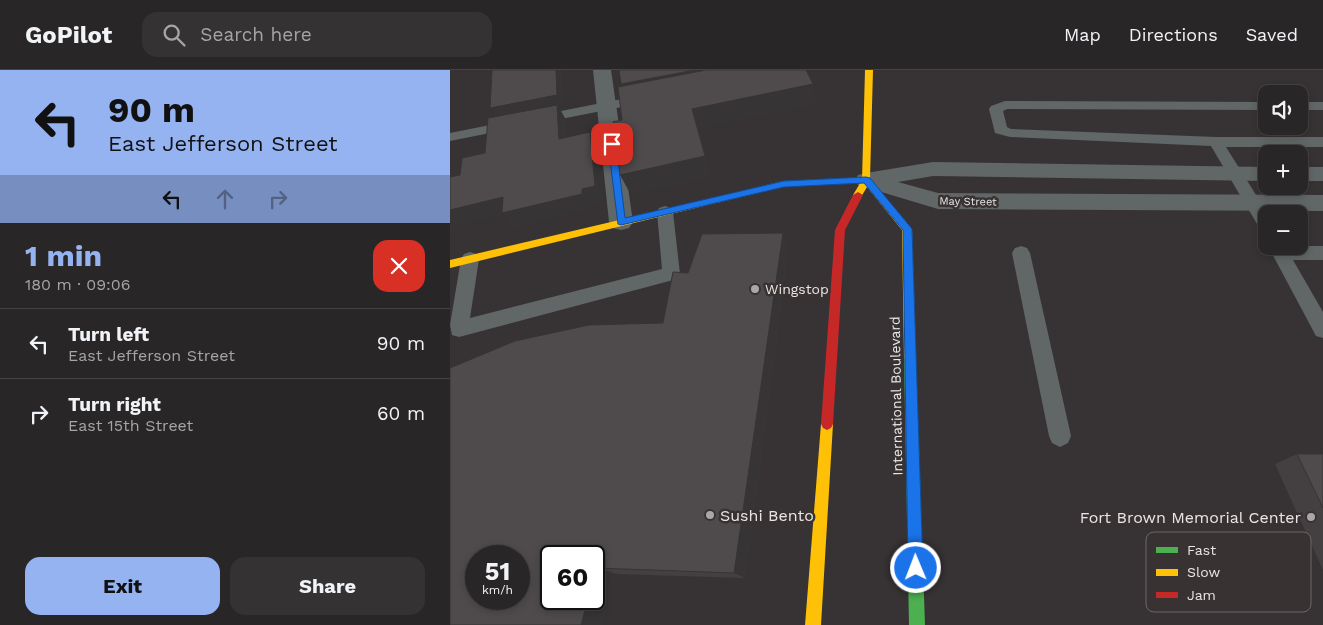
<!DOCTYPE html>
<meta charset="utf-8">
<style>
:root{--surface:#292627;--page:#353233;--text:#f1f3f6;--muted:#a5a5a7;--line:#454344;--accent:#95b2f1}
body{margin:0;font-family:"Work Sans",sans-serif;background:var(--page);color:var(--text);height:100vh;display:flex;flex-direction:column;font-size:19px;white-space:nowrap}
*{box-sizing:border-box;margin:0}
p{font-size:16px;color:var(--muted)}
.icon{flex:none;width:28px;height:28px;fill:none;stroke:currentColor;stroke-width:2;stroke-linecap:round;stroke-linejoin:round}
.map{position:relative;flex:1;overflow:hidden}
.side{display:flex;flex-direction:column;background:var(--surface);width:450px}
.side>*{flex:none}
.top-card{background:#95b2f1;color:#111;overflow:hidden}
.controls{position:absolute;left:808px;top:15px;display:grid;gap:10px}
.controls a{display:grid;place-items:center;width:50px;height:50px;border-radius:10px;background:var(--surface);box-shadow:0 2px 8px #0003,0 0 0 1px var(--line);font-size:25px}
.speed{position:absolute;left:15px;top:475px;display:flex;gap:10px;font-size:25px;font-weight:700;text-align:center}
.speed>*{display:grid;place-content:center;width:65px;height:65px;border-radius:50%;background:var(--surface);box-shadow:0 2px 8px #0003,0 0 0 1px var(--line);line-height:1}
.speed small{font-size:12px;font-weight:400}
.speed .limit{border:2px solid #111;border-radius:8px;background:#fff;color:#111}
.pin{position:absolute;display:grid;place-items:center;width:42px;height:42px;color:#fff;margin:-21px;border-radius:10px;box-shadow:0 2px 8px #0006}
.me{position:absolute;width:55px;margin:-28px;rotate:359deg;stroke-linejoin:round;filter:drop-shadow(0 0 4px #0008)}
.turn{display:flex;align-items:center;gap:18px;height:105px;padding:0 25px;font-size:22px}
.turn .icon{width:65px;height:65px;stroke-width:2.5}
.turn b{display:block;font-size:35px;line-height:42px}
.lanes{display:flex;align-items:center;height:48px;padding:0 25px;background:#0003;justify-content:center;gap:25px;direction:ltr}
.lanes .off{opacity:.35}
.round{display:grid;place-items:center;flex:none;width:52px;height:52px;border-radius:15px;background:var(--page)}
.headline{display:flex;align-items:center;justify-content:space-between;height:85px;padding:0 25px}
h1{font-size:30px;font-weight:700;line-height:38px;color:var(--accent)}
.primary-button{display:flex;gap:10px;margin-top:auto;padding:10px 25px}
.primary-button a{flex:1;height:58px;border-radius:15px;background:var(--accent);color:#111;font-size:20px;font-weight:700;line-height:58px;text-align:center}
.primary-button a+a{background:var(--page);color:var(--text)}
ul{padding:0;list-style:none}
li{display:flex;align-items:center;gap:15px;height:70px;padding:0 25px;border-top:1px solid var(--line)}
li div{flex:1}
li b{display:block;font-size:19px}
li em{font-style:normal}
header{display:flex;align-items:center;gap:30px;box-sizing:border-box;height:70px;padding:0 25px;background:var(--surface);border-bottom:1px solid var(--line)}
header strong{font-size:24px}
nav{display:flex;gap:28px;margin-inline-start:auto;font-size:18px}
.search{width:350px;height:45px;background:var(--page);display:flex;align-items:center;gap:12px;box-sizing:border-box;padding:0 18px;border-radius:15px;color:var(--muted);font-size:19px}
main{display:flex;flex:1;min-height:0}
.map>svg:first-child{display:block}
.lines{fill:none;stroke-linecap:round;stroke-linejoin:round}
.lane{fill:#606766;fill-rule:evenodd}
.street{fill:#606766;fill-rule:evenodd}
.fast{fill:#4caf50;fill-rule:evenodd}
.slow{fill:#ffc107;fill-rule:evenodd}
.jam{fill:#c62828;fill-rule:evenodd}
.wall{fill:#444041}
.shaded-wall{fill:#373435}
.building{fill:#4f4b4c;stroke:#373435;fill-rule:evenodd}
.route{fill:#1a73e8;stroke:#114b97}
.poi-dot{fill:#aba7a8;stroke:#383233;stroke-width:2}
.labels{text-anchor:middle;stroke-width:5;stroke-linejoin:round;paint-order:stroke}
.far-street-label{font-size:11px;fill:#eae6e6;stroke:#383233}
.poi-label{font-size:14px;fill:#eae6e6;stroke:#383233;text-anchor:start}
.street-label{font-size:14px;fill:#eae6e6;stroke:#383233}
.near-poi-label{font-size:16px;fill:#eae6e6;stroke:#383233;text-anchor:start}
.key{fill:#383233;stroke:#6d6869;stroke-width:1}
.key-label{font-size:14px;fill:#eae6e6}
</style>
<header>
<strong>GoPilot</strong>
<div class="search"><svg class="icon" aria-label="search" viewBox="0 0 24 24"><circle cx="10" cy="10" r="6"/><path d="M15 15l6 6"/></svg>Search here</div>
<nav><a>Map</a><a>Directions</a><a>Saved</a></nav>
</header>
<main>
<section class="side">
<div class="top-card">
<div class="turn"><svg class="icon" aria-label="left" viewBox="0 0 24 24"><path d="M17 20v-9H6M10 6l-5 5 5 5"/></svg><div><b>90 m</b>East Jefferson Street</div></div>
<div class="lanes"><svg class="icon" aria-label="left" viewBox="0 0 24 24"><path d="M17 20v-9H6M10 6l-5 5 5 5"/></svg><svg class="icon off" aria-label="ahead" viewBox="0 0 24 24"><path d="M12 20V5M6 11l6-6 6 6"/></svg><svg class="icon off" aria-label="right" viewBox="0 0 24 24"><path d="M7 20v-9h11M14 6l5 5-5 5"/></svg></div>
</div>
<div class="headline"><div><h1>1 min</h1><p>180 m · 09:06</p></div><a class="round" style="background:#d93025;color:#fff"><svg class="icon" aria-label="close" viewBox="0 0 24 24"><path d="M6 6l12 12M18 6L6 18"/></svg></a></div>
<ul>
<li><svg class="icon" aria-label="left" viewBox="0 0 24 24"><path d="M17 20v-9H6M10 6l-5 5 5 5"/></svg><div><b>Turn left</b><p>East Jefferson Street</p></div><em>90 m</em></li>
<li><svg class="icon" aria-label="right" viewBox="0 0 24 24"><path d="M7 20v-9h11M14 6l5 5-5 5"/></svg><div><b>Turn right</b><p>East 15th Street</p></div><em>60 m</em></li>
</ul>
<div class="primary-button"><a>Exit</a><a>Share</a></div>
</section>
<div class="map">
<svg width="873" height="555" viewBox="0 0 873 555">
<rect width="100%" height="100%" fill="#373334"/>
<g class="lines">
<path class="lane" d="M197 24 204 28 202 31 0 71V63Z
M555 31 816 32V40L557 39 553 41 557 57 561 59 766 67H873V77H776L818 144 816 161 810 159 761 76 560 67 545 63 539 39 541 36Z
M849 32H873V40H849Z
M215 136 221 138 223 142 230 204 227 209 9 267 2 265 0 255 11 189 14 184 20 182 26 184 29 189 20 248 212 199 207 142 209 138Z
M571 176 577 178 580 183 621 366 618 373 610 377 602 373 599 366 562 183 565 178Z
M818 176H873V190H843L873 242V268L866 266Z"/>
<path class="street" d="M143 0H161L183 152 179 158 171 160 163 158 159 152Z
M483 92 816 97V111L483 106 448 112 488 123 873 125V141L488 139 408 115 405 110 408 105 416 103Z
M849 97H873V111H849Z"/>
<path class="fast" d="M416 107 420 110 419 112 333 117 267 133 262 130 267 127 333 111Z
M460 283 464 285 466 288 475 555H459L454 288 456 285Z"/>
<path class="slow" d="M415 0H423L420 109 462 159 466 288 464 291 460 293 456 291 454 288 452 160 417 117 411 127H405L403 125 412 110Z
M267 127 272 130 270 132 0 198V190Z
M377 348 381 350 383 354 371 555H355L371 354 373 350Z"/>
<path class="jam" d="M408 122 413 125 395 160 383 354 381 358 377 360 373 358 371 354 385 160 403 125Z"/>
</g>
<path class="wall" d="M333 163 338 182 295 508 167 504 0 555 213 253 238 203Z
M847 384H873V500L825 394Z"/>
<path class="shaded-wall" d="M106 0H112L115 38 110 39 116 50 119 84 50 51 40 38Z
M245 0H310L176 26 171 14Z
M363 14 366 35 250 59 262 107 181 125 170 105 242 39Z
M140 62 149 77 155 131 142 134V139L65 158 54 145 0 158V140L53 127 132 119Z
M333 163 338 182 295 508 284 503Z
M147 498 167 504 153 555H131L138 529H144V509Z"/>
<path class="building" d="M42 0H106L107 25 40 38Z
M169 0H245L171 14Z
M256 0H356L363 14 242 39 255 86 170 105 163 52 172 50 168 17Z
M107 35 109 69 140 62 145 116 132 119V124L52 143 53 127 0 140V107L10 105 12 88 35 83 38 48Z
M333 163 284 503 147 498 144 509V486H101V529H138L131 555H0V298L65 271 139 255 213 253 223 202 238 203 252 164ZM26 486H69V529H26Z
M847 384H873V438Z"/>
<path class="route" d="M162 72 166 74 175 148 334 111 416 107 420 108 462 159 473 498 471 504 466 506 461 504 458 498 453 160 414 113 334 117 171 155 168 154 158 74Z"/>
<g class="poi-dot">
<circle cx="305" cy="219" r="5"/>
<circle cx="260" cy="445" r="5"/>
<circle cx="861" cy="447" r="5"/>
</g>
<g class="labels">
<g class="far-street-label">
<text transform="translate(518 131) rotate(1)" y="4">May Street</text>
</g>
<g class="poi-label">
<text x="315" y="224">Wingstop</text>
</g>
<g class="street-label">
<text transform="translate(446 326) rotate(-91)" y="5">International Boulevard</text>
</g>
<g class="near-poi-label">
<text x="270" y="451">Sushi Bento</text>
<text x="851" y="453" text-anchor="end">Fort Brown Memorial Center</text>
</g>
</g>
<rect x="696" y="462" width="165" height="80" rx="8" class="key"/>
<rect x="706" y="477" width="22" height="6" fill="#4caf50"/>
<rect x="706" y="499" width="22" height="7" fill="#ffc107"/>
<rect x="706" y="522" width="22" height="6" fill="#c62828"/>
<g class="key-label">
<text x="737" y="485">Fast</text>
<text x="737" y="507">Slow</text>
<text x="737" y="530">Jam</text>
</g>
</svg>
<div class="controls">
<a><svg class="icon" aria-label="sound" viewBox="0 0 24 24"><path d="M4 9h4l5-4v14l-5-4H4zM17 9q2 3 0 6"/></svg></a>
<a>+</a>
<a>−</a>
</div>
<div class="speed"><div>51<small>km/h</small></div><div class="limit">60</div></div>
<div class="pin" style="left:162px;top:74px;background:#d93025"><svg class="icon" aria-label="arrive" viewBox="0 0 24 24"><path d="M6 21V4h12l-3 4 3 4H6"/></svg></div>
<svg class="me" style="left:466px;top:498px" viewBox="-20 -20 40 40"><circle r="17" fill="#1a73e8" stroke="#fff" stroke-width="3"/><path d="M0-11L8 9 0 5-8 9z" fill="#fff"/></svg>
</div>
</main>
